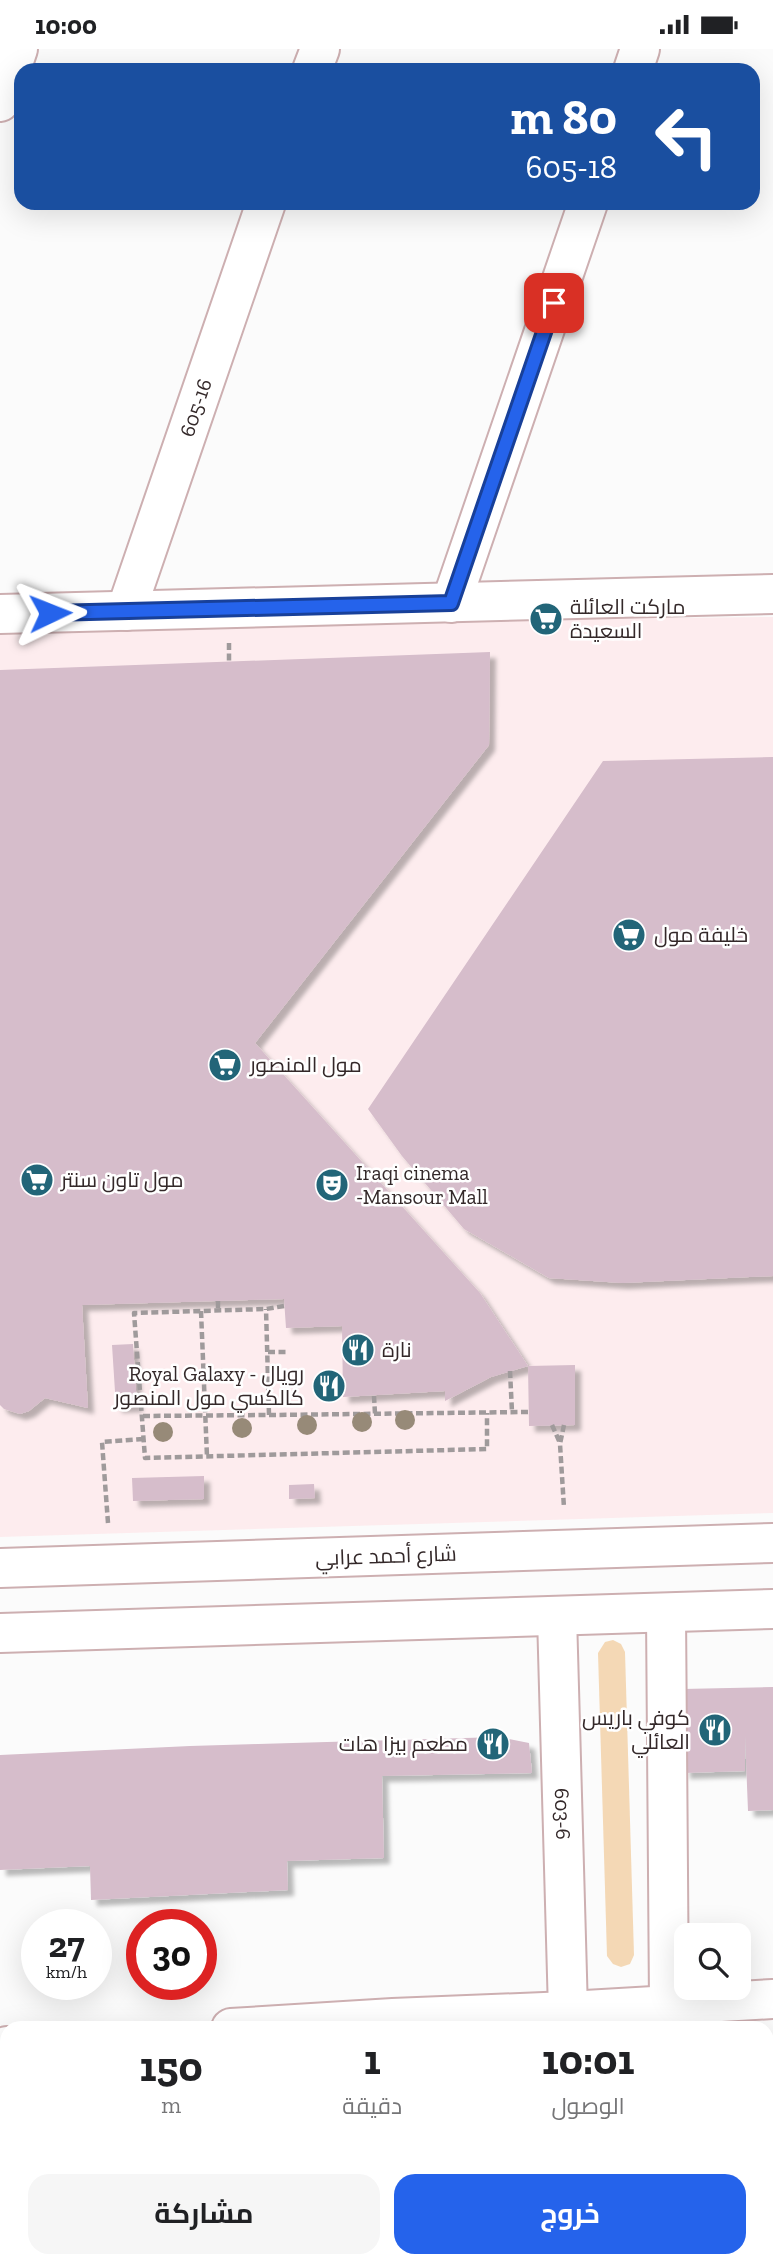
<!DOCTYPE html>
<html lang="ar">
<meta charset="utf-8">
<style>
:root{--surface:#fff;--page:#f6f6f6;--text:#202124;--muted:#757577;--accent:#2563eb}
body{margin:0;font-family:"Zilla Slab",Cairo,serif;background:var(--page);color:var(--text);direction:rtl;height:100vh;display:flex;flex-direction:column;font-size:26px;white-space:nowrap}
*{box-sizing:border-box;margin:0}
p{font-size:23px;color:var(--muted)}
.icon{flex:none;width:38px;height:38px;fill:none;stroke:currentColor;stroke-width:2;stroke-linecap:round;stroke-linejoin:round}
.map{position:relative;flex:1;overflow:hidden;direction:ltr}
.panel{position:absolute;left:0px;top:1972px;width:774px;height:247px;display:flex;flex-direction:column;background:var(--surface);border-radius:21px 21px 0 0;box-shadow:0 7px 28px #0002;direction:rtl}
.panel>*{flex:none}
.guide{position:absolute;left:14px;top:14px;width:746px;height:147px;border-radius:21px;box-shadow:0 7px 28px #0002;direction:rtl;background:#1a4fa0;color:#fff;overflow:hidden}
.controls{position:absolute;left:674px;top:1874px;display:grid;gap:14px}
.controls a{display:grid;place-items:center;width:77px;height:77px;border-radius:14px;background:var(--surface);box-shadow:0 7px 28px #0002;font-size:35px}
.speed{position:absolute;left:21px;top:1860px;display:flex;gap:14px;font-size:35px;font-weight:700;text-align:center}
.speed>*{display:grid;place-content:center;width:91px;height:91px;border-radius:50%;background:var(--surface);box-shadow:0 7px 28px #0002;line-height:1}
.speed small{font-size:18px;font-weight:400}
.speed .limit{border:10px solid #d22;background:#fff;color:#111}
.pin{position:absolute;display:grid;place-items:center;width:60px;height:60px;color:#fff;margin:-30px;border-radius:14px;box-shadow:0 4px 10px #0006}
.me{position:absolute;width:77px;margin:-38px;rotate:88deg;stroke-linejoin:round;filter:drop-shadow(0 0 5px #0008)}
.turn{display:flex;align-items:center;gap:24px;height:147px;padding:0 28px;font-size:32px}
.turn .icon{width:91px;height:91px;stroke-width:2.5}
.turn b{display:block;font-size:49px;line-height:60px}
.eta{display:flex;justify-content:space-evenly;align-items:center;height:119px;text-align:center}
.eta b{font-size:42px;font-weight:700;line-height:49px}
.button{display:flex;gap:14px;margin-top:auto;padding:14px 28px}
.button a{flex:1;height:80px;border-radius:21px;background:var(--accent);color:#fff;font-size:28px;font-weight:700;line-height:80px;text-align:center}
.button a+a{background:var(--page);color:var(--text)}
.status{display:flex;justify-content:space-between;align-items:center;height:49px;padding:0 35px;background:var(--surface);direction:ltr}
.status svg{height:19px;fill:currentColor}
.map>svg:first-child{display:block}
.built{fill:#fdecee}
.green{fill:#f4d8b5}
.building{fill:#d6bdcb;filter:url(#shadow)}
.lines{fill:none;stroke-linecap:round;stroke-linejoin:round}
.minor-casing{stroke:#cdafb1;stroke-width:42}
.major-casing{stroke:#cdafb1;stroke-width:42}
.path{stroke:#9f9a9b;stroke-width:4.5;stroke-dasharray:7 3.5;stroke-linecap:butt}
.minor{stroke:#fff;stroke-width:38}
.major{stroke:#fff;stroke-width:38}
.tree{fill:#978a78}
.route-casing{stroke:#184099;stroke-width:18}
.route{stroke:#2563eb;stroke-width:12}
.labels{text-anchor:middle;stroke-width:5;stroke-linejoin:round;paint-order:stroke}
.street-label{font-size:21px;fill:#332829;stroke:#fff}
.poi-label{font-size:21px;fill:#332829;stroke:#fff;text-anchor:start}
</style>
<div class="status"><b>10:00</b><svg viewBox="0 0 49 12"><path d="M0 12V9h3v3zM5 12V6h3v6zM10 12V3h3v9zM15 12V0h3v12zM26 1h20v11H26zM47 4h2v5h-2z"/></svg></div>
<div class="map">
<svg width="773" height="2218" viewBox="0 0 773 2218">
<defs>
<filter id="shadow"><feDropShadow dx="6" dy="6" stdDeviation="2" flood-color="#0004"/></filter>
</defs>
<rect width="100%" height="100%" fill="#fbfbfb"/>
<path class="built" d="M773 568V1464L0 1488V586L490 571Z
M766 1996H773V2140L767 2161Z
M564 2212H751L749 2218H588Z"/>
<path class="green" d="M613 1591 621 1595 625 1603 634 1906 630 1915 621 1918 613 1915 607 1907 598 1604 605 1593Z"/>
<path class="building" d="M490 603 489 696 255 994 480 1244 528 1317 491 1328 445 1352V1342L343 1348 342 1277 286 1279 284 1250 82 1256 88 1359 45 1349 29 1362 20 1365 4 1360 0 1356V621Z
M773 708V1227L622 1234 549 1229 464 1180 402 1107 368 1060 603 712Z
M133 1295 137 1357 116 1358 112 1296Z
M575 1316V1376L529 1377 528 1317Z
M204 1427V1450L133 1452 132 1429Z
M314 1435 315 1449 289 1450V1436Z
M773 1638V1761L748 1762 745 1686V1722L684 1724 682 1640Z
M499 1688 529 1694 532 1724 382 1727 384 1809 287 1812 288 1841 91 1851 90 1817 0 1821V1706L190 1697Z"/>
<g class="lines">
<defs>
<g id="minor">
<path d="M312 21 320 0"/>
<path d="M633 21 640 0"/>
<path d="M0 53 18 0"/>
<path d="M451 554 588 154"/>
<path id="s1" d="M126 562 266 154"/>
<path d="M0 565 773 545"/>
<path d="M666 1564 669 1954"/>
<path id="s2" d="M557 1567 568 1962"/>
<path d="M231 1979 393 1969 568 1962 773 1950"/>
<path d="M0 1999 7 1997"/>
<path d="M0 2121 7 2095"/>
<path d="M327 2218 328 2212"/>
</g>
<path id="major" d="M0 1519 773 1494
M0 1584 773 1560"/>
</defs>
<use href="#minor" class="minor-casing"/>
<use href="#major" class="major-casing"/>
<path class="path" d="M229 594V612
M218 1252V1262
M284 1257 266 1260 134 1264 145 1409 487 1400V1364
M201 1262 207 1408
M268 1303H287
M510 1322 512 1363
M374 1347 375 1365
M269 1366 528 1363
M143 1367 269 1366 266 1260
M552 1376 560 1394
M564 1376 560 1395 564 1459
M108 1474 102 1393 144 1390"/>
<use href="#minor" class="minor"/>
<use href="#major" class="major"/>
</g>
<g class="tree">
<circle cx="405" cy="1371" r="10"/>
<circle cx="362" cy="1373" r="10"/>
<circle cx="307" cy="1376" r="10"/>
<circle cx="242" cy="1379" r="10"/>
<circle cx="163" cy="1383" r="10"/>
</g>
<g class="lines">
<defs>
<path id="route" d="M50 564 451 554 554 254"/>
</defs>
<use href="#route" class="route-casing"/>
<use href="#route" class="route"/>
</g>
<defs>
<symbol id="supermarket-disc" viewBox="-11 -11 22 22"><circle r="9.5" fill="#226578" stroke="#fff"/><path d="M-6-5.5h2.5l.6 2H6L4.5 2H-2.5L-4.4-4H-6ZM-1.5 3.2a1.3 1.3 0 1 0 .1 0ZM3 3.2a1.3 1.3 0 1 0 .1 0Z" fill="#fff"/></symbol>
<symbol id="theatre-disc" viewBox="-11 -11 22 22"><circle r="9.5" fill="#226578" stroke="#fff"/><path d="M-5-5.5Q0-4 5-5.5V0Q5 5 0 6Q-5 5-5 0ZM-3.3-2.5H-1v1.5H-3.3ZM1-2.5H3.3v1.5H1ZM-2.8 1Q0 5.5 2.8 1Z" fill="#fff"/></symbol>
<symbol id="restaurant-disc" viewBox="-11 -11 22 22"><circle r="9.5" fill="#226578" stroke="#fff"/><path d="M-5-6h1v4h1v-4h1v4h1v-4h1v5L-1.5 .5V6h-2V.5L-5-1ZM5-6V6H3V1.5H1.5Q1.5-4 5-6Z" fill="#fff"/></symbol>
</defs>
<g fill-rule="evenodd">
<use href="#supermarket-disc" x="527" y="551" width="38" height="38"/>
<use href="#supermarket-disc" x="610" y="867" width="38" height="38"/>
<use href="#supermarket-disc" x="206" y="997" width="38" height="38"/>
<use href="#supermarket-disc" x="18" y="1112" width="38" height="38"/>
<use href="#theatre-disc" x="313" y="1117" width="38" height="38"/>
<use href="#restaurant-disc" x="339" y="1282" width="38" height="38"/>
<use href="#restaurant-disc" x="310" y="1318" width="38" height="38"/>
<use href="#restaurant-disc" x="696" y="1662" width="38" height="38"/>
<use href="#restaurant-disc" x="474" y="1676" width="38" height="38"/>
</g>
<g class="labels">
<g class="street-label">
<text dy="7" stroke="none"><textPath href="#s1" startOffset="215">605-16</textPath></text>
<text transform="translate(386 1507) rotate(-2)" y="7">شارع أحمد عرابي</text>
<text dy="7" stroke="none"><textPath href="#s2" startOffset="198">603-6</textPath></text>
</g>
<g class="poi-label">
<text x="570" y="565">ماركت العائلة<tspan x="570" dy="24">السعيدة</tspan></text>
<text x="654" y="893">خليفة مول</text>
<text x="250" y="1023">مول المنصور</text>
<text x="356" y="1131">Iraqi cinema<tspan x="356" dy="24">-Mansour Mall</tspan></text>
<text x="61" y="1138">مول تاون سنتر</text>
<text x="382" y="1308">نارة</text>
<text x="304" y="1332" text-anchor="end">Royal Galaxy - رويال<tspan x="304" dy="24">كالكسي مول المنصور</tspan></text>
<text x="690" y="1676" text-anchor="end">كوفي باريس<tspan x="690" dy="24">العائلي</tspan></text>
<text x="468" y="1702" text-anchor="end">مطعم بيزا هات</text>
</g>
</g>
</svg>
<div class="controls">
<a><svg class="icon" aria-label="search" viewBox="0 0 24 24"><circle cx="10" cy="10" r="6"/><path d="M15 15l6 6"/></svg></a>
</div>
<div class="speed"><div>27<small>km/h</small></div><div class="limit">30</div></div>
<div class="pin" style="left:554px;top:254px;background:#d93025"><svg class="icon" aria-label="arrive" viewBox="0 0 24 24"><path d="M6 21V4h12l-3 4 3 4H6"/></svg></div>
<svg class="me" style="left:50px;top:564px" viewBox="-20 -20 40 40"><path d="M0-17L14 15 0 8-14 15z" fill="#2563eb" stroke="#fff" stroke-width="4"/></svg>
<div class="guide">
<div class="turn"><svg class="icon" aria-label="left" viewBox="0 0 24 24"><path d="M17 20v-9H6M10 6l-5 5 5 5"/></svg><div><b>80 m</b>605-18</div></div>
</div>
<section class="panel">
<div class="eta">
<div><b>10:01</b><p>الوصول</p></div>
<div><b>1</b><p>دقيقة</p></div>
<div><b>150</b><p>m</p></div>
</div>
<div class="button"><a>خروج</a><a>مشاركة</a></div>
</section>
</div>
